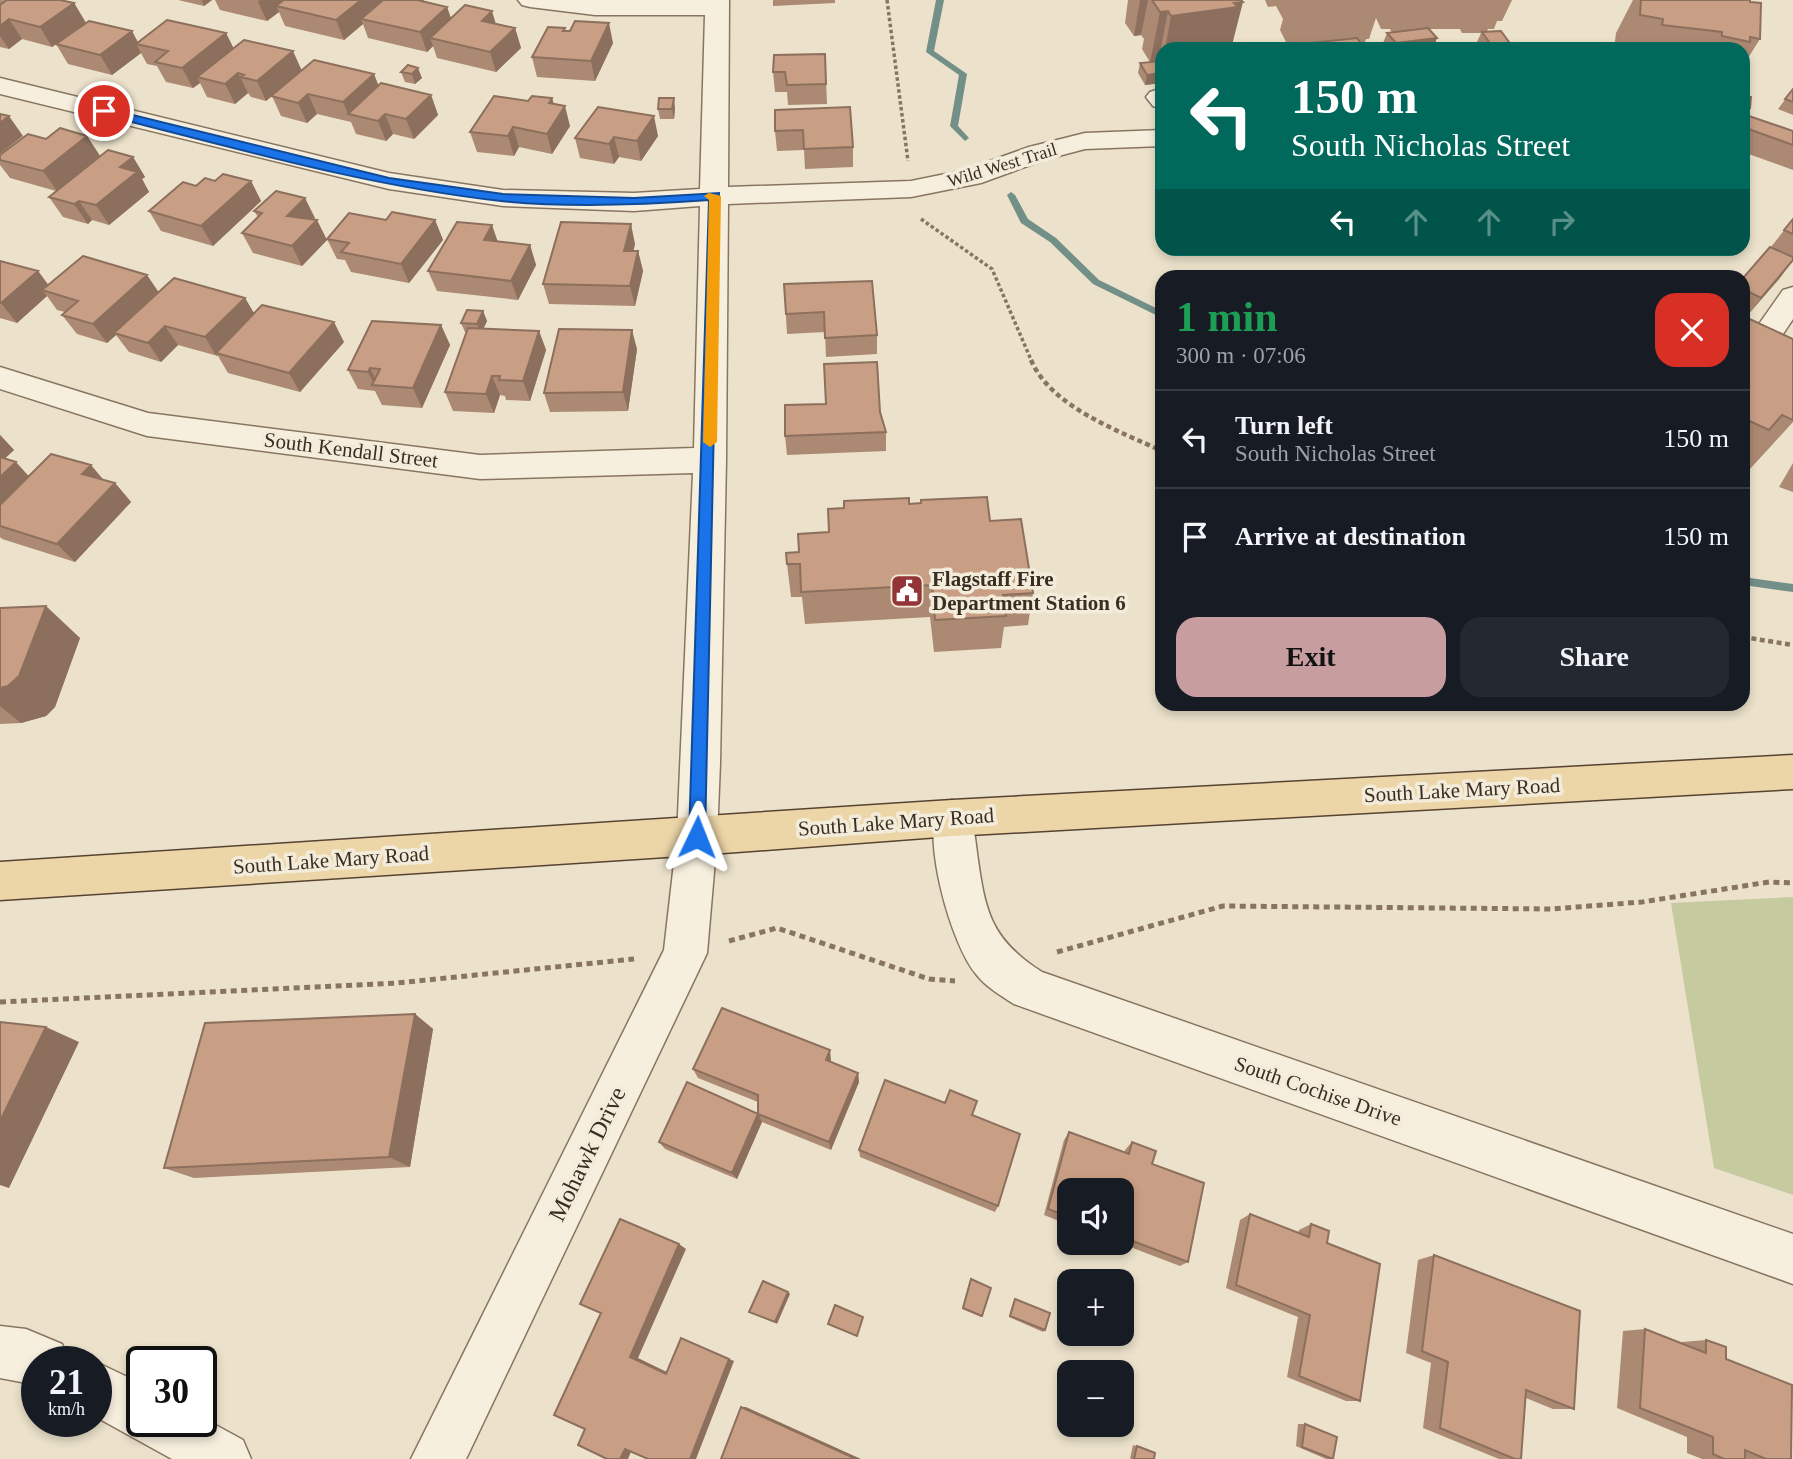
<!DOCTYPE html>
<meta charset="utf-8">
<style>
:root{--surface:#171b24;--page:#242831;--text:#f1f3f6;--muted:#9ea1a6;--line:#363941;--accent:#c79da0}
body{margin:0;font-family:"Times New Roman",serif;background:var(--page);color:var(--text);height:100vh;display:flex;flex-direction:column;font-size:26px;white-space:nowrap}
*{box-sizing:border-box;margin:0}
p{font-size:23px;color:var(--muted)}
.icon{flex:none;width:38px;height:38px;fill:none;stroke:currentColor;stroke-width:2;stroke-linecap:round;stroke-linejoin:round}
.map{position:relative;flex:1;overflow:hidden}
.details{position:absolute;left:1155px;top:270px;width:595px;height:441px;display:flex;flex-direction:column;background:var(--surface);border-radius:21px;box-shadow:0 4px 10px #0003}
.details>*{flex:none}
.top-card{position:absolute;left:1155px;top:42px;width:595px;height:214px;border-radius:21px;box-shadow:0 4px 10px #0003;background:#00695c;color:#fff;overflow:hidden}
.buttons{position:absolute;left:1057px;top:1178px;display:grid;gap:14px}
.buttons a{display:grid;place-items:center;width:77px;height:77px;border-radius:14px;background:var(--surface);box-shadow:0 4px 10px #0003;font-size:35px}
.speed{position:absolute;left:21px;top:1346px;display:flex;gap:14px;font-size:35px;font-weight:700;text-align:center}
.speed>*{display:grid;place-content:center;width:91px;height:91px;border-radius:50%;background:var(--surface);box-shadow:0 4px 10px #0003;line-height:1}
.speed small{font-size:18px;font-weight:400}
.speed .limit{border:4px solid #111;border-radius:10px;background:#fff;color:#111}
.pin{position:absolute;display:grid;place-items:center;width:60px;height:60px;color:#fff;margin:-30px;border:4px solid #fff;border-radius:50%;box-shadow:0 2px 7px #0007}
.me{position:absolute;width:77px;margin:-38px;rotate:2deg;stroke-linejoin:round;filter:drop-shadow(0 0 5px #0008)}
.turn{display:flex;align-items:center;gap:24px;height:147px;padding:0 21px;font-size:32px}
.turn .icon{width:91px;height:91px;stroke-width:2.5}
.turn b{display:block;font-size:49px;line-height:60px}
.lanes{display:flex;align-items:center;height:66px;padding:0 21px;background:#0003;justify-content:center;gap:35px;direction:ltr}
.lanes .off{opacity:.35}
.round{display:grid;place-items:center;flex:none;width:74px;height:74px;border-radius:21px;background:var(--page)}
.summary{display:flex;align-items:center;justify-content:space-between;height:119px;padding:0 21px}
h1{font-size:42px;font-weight:600;line-height:52px;color:#1e9e55}
.primary-button{display:flex;gap:14px;margin-top:auto;padding:14px 21px}
.primary-button a{flex:1;height:80px;border-radius:21px;background:var(--accent);color:#111;font-size:28px;font-weight:600;line-height:80px;text-align:center}
.primary-button a+a{background:var(--page);color:var(--text)}
ul{padding:0;list-style:none}
li{display:flex;align-items:center;gap:21px;height:98px;padding:0 21px;border-top:2px solid var(--line)}
li div{flex:1}
li b{display:block;font-size:26px}
li em{font-style:normal}
.map>svg:first-child{display:block}
.green{fill:#c6ca9f}
.lines{fill:none;stroke-linecap:round;stroke-linejoin:round}
.stream{fill:#728f88;fill-rule:evenodd}
.minor-casing{stroke:#887560;stroke-width:3}
.major-casing{stroke:#574333;stroke-width:3}
.path-far2{stroke:#887560;stroke-width:3.5;stroke-dasharray:3.5 2.5;stroke-linecap:butt}
.path-far1{stroke:#887560;stroke-width:4.5;stroke-dasharray:5 3.5;stroke-linecap:butt}
.path{stroke:#887560;stroke-width:5;stroke-dasharray:6 4.5;stroke-linecap:butt}
.minor{fill:#f7efde;fill-rule:evenodd}
.major{fill:#ecd5a7;fill-rule:evenodd}
.wall{fill:#ac8972}
.shaded-wall{fill:#8c6f5c}
.building{fill:#c89f84;stroke:#8c6f5c;stroke-width:2}
.route{fill:#1a73e8;stroke:#114b97;stroke-width:2}
.slow{fill:#f59e0b}
.labels{text-anchor:middle;stroke-width:7;stroke-linejoin:round;paint-order:stroke}
.far-street-label{font-size:18px;fill:#3a2d22;stroke:#f4ecda}
.street-label{font-size:21px;fill:#3a2d22;stroke:#f4ecda}
.poi-label{font-size:21px;font-weight:bold;fill:#3a2d22;stroke:#f4ecda;text-anchor:start}
.near-street-label{font-size:24px;fill:#3a2d22;stroke:#f4ecda}
</style>
<div class="map">
<svg width="1793" height="1459" viewBox="0 0 1793 1459">
<rect width="100%" height="100%" fill="#ece2cb"/>
<path class="green" d="M1793 897V1195L1714 1168 1671 903Z"/>
<g class="lines">
<path class="stream" d="M936 0H944L934 51 967 74 958 126 969 138 965 141 950 126 959 75 926 52Z
M1011 192 1015 195 1028 219 1056 238 1099 280 1162 311V318L1093 284 1050 242 1021 223 1007 195Z
M1743 577 1793 584V592L1743 585Z"/>
<defs>
<path id="minor" d="M518 0H729L728 187 911 181 965 170 1029 147 1085 133 1162 130V146L1085 149 1047 159 981 183 911 197 728 204 726 460 720 763 717 837 707 953 466 1459H411L664 950 677 837 693 473 480 479 147 436 0 389V367L148 413 480 455 694 448 700 206 634 211 503 206 389 189 0 94V78L389 173 503 190 634 193 700 189 705 15H595L530 7 522 5Z
M1162 88V109L1153 106 1146 97 1150 92Z
M1793 287V319L1781 337 1793 343V366L1751 348 1747 341 1783 290Z
M952 800 966 805C973 821 975 836 977 853 985 911 990 939 1042 972L1793 1234V1284L1014 1004C1000 995 986 987 976 974 951 944 922 840 938 805Z
M0 1326 26 1329 62 1344 70 1362H37V1385L0 1378Z
M96 1362 142 1384V1421H201V1417L243 1440 251 1459H172L96 1417Z"/>
<path id="major" d="M1793 755V789L952 836 697 855 0 900V862L952 800Z"/>
</defs>
<use href="#minor" class="minor-casing"/>
<use href="#major" class="major-casing"/>
<path class="path-far2" d="M887 0 908 161
M921 219 992 269 1032 362"/>
<path class="path-far1" d="M1031 360C1051 407 1119 431 1162 451
M1743 637 1793 645"/>
<path class="path" d="M729 941 777 928 929 979 955 981
M1057 952 1223 906 1551 909 1642 902 1769 882 1793 883
M0 1002 397 983 634 959"/>
<use href="#minor" class="minor"/>
<use href="#major" class="major"/>
</g>
<path class="wall" d="M0 0 74 3 86 23 52 47 22 39 9 49 0 47Z
M178 0H212L204 6Z
M215 0H424V2L447 7 451 19 496 23 515 28 521 48 496 72 437 58 433 46 427 52 368 38 363 24 344 40 285 26 279 12 267 21 220 10Z
M773 0H835V3L773 6Z
M1128 0H1241L1231 49H1162V83L1145 85 1138 73 1140 63 1150 62 1142 49 1144 39 1141 35 1134 36 1125 23Z
M1265 0H1512L1502 21H1497L1494 29H1488L1487 31 1514 49H1482L1477 42 1481 33H1462L1460 29H1429L1437 38 1433 48 1424 49H1388L1383 43 1387 33H1392L1390 29H1381L1376 18 1369 39H1366L1364 45H1362L1364 48V49H1291L1292 45 1296 44V43L1287 44 1280 30 1283 19 1276 6 1268 7Z
M1633 0H1750L1760 39 1743 66V49H1614L1616 33Z
M565 28 566 31 613 43 595 81 537 77 532 57Z
M132 31 138 42 226 33 233 48 302 70 379 86 431 95 438 115 414 139 393 134 386 141 356 134 351 122 317 114 307 123 281 116 272 96 266 101 251 97 248 93 235 104 207 97 200 83 193 88 166 82 157 66 147 64 141 53 112 75 68 64 56 44Z
M825 54 827 104 788 105 787 92H775L773 72Z
M408 65 422 78 415 84 405 82 401 72Z
M1793 89V115L1778 109Z
M1743 95 1750 108 1746 115 1793 131V170L1743 152Z
M552 98 554 104 570 126 552 154 519 147 514 156 477 152 470 132 528 101Z
M675 108 674 119H660L658 109Z
M775 110 853 147V167L805 169 804 150 777 151 775 131Z
M87 136 100 156 82 171 133 157 145 177 142 179 149 192 109 225 92 220 88 224 63 217 49 197 56 191 10 178 0 165V155Z
M658 136 641 161 619 157 614 164 580 158 575 138Z
M215 181H251L261 201 213 246 161 231 149 211 196 186Z
M254 211 315 218 313 219 327 240 302 266 253 253 242 233 258 217Z
M1793 219V260L1746 317 1793 339V422L1750 469 1743 465V278L1771 247Z
M386 220H435L443 240 409 283 351 272 345 260 337 259 327 239Z
M497 242 530 245 536 265 518 300 437 291 428 271Z
M635 244 633 251H638L643 271 635 306 549 304 543 284Z
M0 261 38 271 48 285 245 298 254 313 344 342 300 392 228 373 218 356 178 345 161 362 129 352 116 335 107 343 77 334 62 315 65 312 57 310 47 296 17 323 0 318Z
M784 284 877 335V354L826 357 825 332 787 334Z
M483 311 487 321 483 329 539 331 546 350 530 401 506 400 505 396 500 395 494 413 453 411 445 392 467 333 465 332 461 323Z
M441 325 450 345 422 408 382 405 375 391 358 389 348 370Z
M637 349 628 411 550 412 544 393Z
M826 404 880 412 886 432V451L787 455 785 436Z
M0 435 14 450 5 458 29 476 104 480 115 483 131 502 75 562 2 539 0 537Z
M1793 463V492L1779 487Z
M909 504 990 521 1033 593 1028 625 1004 627 1001 648 934 652 930 617 805 624 802 597H791L787 564 799 552 829 532Z
M0 608 80 638 55 707 46 716 21 723 0 724Z
M415 1014 433 1029 410 1167 194 1178 164 1168Z
M831 1060 830 1062 858 1073 859 1082 831 1150 762 1122 737 1179 665 1149 659 1142 758 1114V1102L698 1078 693 1069Z
M973 1115 998 1206 995 1212 860 1157 859 1150Z
M1069 1132 1125 1152V1150L1132 1142 1152 1164 1188 1262 1180 1266 1117 1242H1122V1190H1069V1225L1044 1215 1064 1140Z
M1250 1214 1298 1233 1299 1230 1311 1224 1327 1243 1360 1401H1346L1287 1377 1298 1317 1226 1288 1240 1220Z
M1434 1255 1574 1409H1553L1526 1398 1521 1459H1499L1423 1428 1431 1363 1406 1353 1418 1260Z
M971 1279 982 1316 981 1317 962 1309Z
M1015 1299 1045 1330 1043 1332 1009 1317 1014 1300Z
M1645 1329 1682 1344V1342L1706 1340 1726 1359 1791 1459H1702L1687 1453V1437L1617 1408 1623 1331Z
M1298 1424H1305L1333 1459H1326L1296 1446Z
M1133 1445 1137 1446 1154 1459H1130Z"/>
<path class="shaded-wall" d="M202 0H212L204 6Z
M260 0H294L276 6 279 12 267 21 258 2Z
M361 0H383L361 19 363 24 344 40 336 20Z
M1140 0H1148L1141 35 1134 36Z
M1243 2 1231 49H1165L1171 16Z
M74 3 86 23 52 47 40 27Z
M447 7 454 27 430 38 433 46 427 52 420 32Z
M492 11 498 31 482 21Z
M1168 11 1158 62 1150 63 1160 12Z
M9 19 22 39 9 49 0 36V26Z
M609 23 613 43 595 81 591 61Z
M515 28 521 48 496 72 490 52Z
M132 31 139 45 136 44 141 53 112 75 100 55Z
M226 33 236 53 197 77 200 83 193 88 182 68Z
M1437 38 1433 48 1424 49H1393L1396 43Z
M293 51 302 71 266 101 257 81Z
M418 68 422 78 415 84 412 74Z
M238 73 248 93 235 104 225 84Z
M1162 73V83L1145 85 1147 75Z
M374 74 382 94 348 114 343 102Z
M308 94 317 114 307 123 298 103Z
M431 95 438 115 414 139 406 119Z
M552 98 557 118 565 106 570 126 552 154 547 134 549 103Z
M674 98 675 108 674 119 672 109Z
M385 114 393 134 386 141 378 121Z
M9 116 23 136 0 154V123Z
M654 116 658 136 641 161 637 141Z
M513 127 519 147 514 156 508 136Z
M87 136 100 156 57 191 43 171Z
M614 137 619 157 614 164 609 144Z
M133 157 145 177 142 179 149 192 109 225 96 205 120 167Z
M251 181 261 201 213 246 201 226Z
M305 198 315 218 297 235 287 216Z
M79 201 92 220 88 224 74 204Z
M317 220 327 240 302 266 292 246Z
M435 220 443 240 409 283 401 264Z
M631 224 635 244 629 270 624 251Z
M492 225 499 245 484 240Z
M530 245 536 265 518 300 511 281Z
M638 251 643 271 635 306 630 286Z
M1793 260 1780 278 1746 317 1761 298Z
M38 271 53 291 42 290 47 296 17 323 1 303Z
M147 275 160 294 114 333 116 335 107 343 93 324Z
M245 298 256 317 216 353 217 357 205 337Z
M483 311 487 321 481 334 477 324Z
M334 322 344 342 300 392 289 373Z
M441 325 450 345 422 408 413 388Z
M165 326 178 345 161 362 148 343Z
M632 330 637 349 628 411 623 392Z
M539 331 546 350 530 401 523 381Z
M370 368 379 386H375L368 372Z
M492 376 500 395 494 413 486 394Z
M0 435 14 450 0 463Z
M16 462 33 481 0 513V477Z
M91 465 107 484 82 474Z
M115 483 131 502 75 562 57 544Z
M46 606 80 638 55 707 46 716 21 723 0 706V688Z
M415 1014 433 1029 410 1167 389 1157Z
M46 1027 79 1042 9 1188 0 1185V1121Z
M830 1050 831 1060 827 1069 826 1060Z
M858 1073 859 1082 831 1150 829 1142Z
M758 1114 762 1122 737 1179 732 1173Z
M679 1244 686 1249 638 1358 673 1375 666 1374 630 1357Z
M788 1292 790 1294 777 1324 775 1322Z
M681 1338 734 1361 696 1459H690Z
M741 1407H746L861 1459H856Z
M633 1447 628 1459H620L625 1449Z"/>
<path class="building" d="M7 0H60L74 3 40 27 9 19 0 26V5Z
M284 0H361L336 20 276 6Z
M383 0H417L447 7 420 32 361 19Z
M1152 0H1241L1243 2 1234 3 1238 7 1171 16 1168 11 1160 12Z
M1641 0H1750V2L1761 3 1760 39 1750 37V42L1722 36V32L1662 25 1663 19 1640 15Z
M465 5 492 11 482 21 515 28 490 52 430 38Z
M167 20 226 33 182 68 155 62 168 51 136 44Z
M89 21 132 31 100 55 56 44Z
M575 21 609 23 591 61 532 57 548 27 565 28 563 31H570Z
M1428 28 1437 38 1396 43 1387 33Z
M1501 31 1514 49H1494L1482 32Z
M1357 38 1364 48 1353 49H1295L1292 45Z
M244 40 293 51 257 81 241 77 244 75 238 73 225 84 197 77Z
M825 54 826 84 787 85 785 72H773L774 55Z
M314 60 374 74 343 102 308 94 298 103 271 96Z
M1162 61V73L1147 75 1140 63Z
M408 65 418 68 412 74 401 72Z
M381 83 431 95 406 119 385 114 378 121 348 114Z
M1793 89V102L1785 99Z
M1743 95 1751 97 1750 108 1743 106Z
M494 96 528 101 532 96 552 98 549 103 565 106 547 134 513 127 508 136 470 132Z
M659 98H674L672 109H658Z
M598 107 654 116 637 141 614 137 609 144 575 138Z
M850 107 853 147 804 149 803 130 775 131V110Z
M0 114 9 116 0 123Z
M1743 114 1793 131V145L1743 127Z
M60 128 87 136 43 171 0 160V155L28 134 46 139Z
M108 150 133 157 120 167 137 172 96 205 79 201 74 204 49 197Z
M223 174 251 181 201 226 149 211 183 182 196 186 205 178 215 181Z
M276 191 305 198 287 216 317 220 292 246 242 233 262 213 254 211Z
M392 212 435 220 401 264 341 252 349 243 327 239 349 213 386 220Z
M1793 219V234L1784 230Z
M457 222 492 225 484 240 530 245 511 281 428 271Z
M561 222 631 224 624 251H638L630 286 543 284Z
M1770 247 1793 257V260L1761 298 1743 289V278Z
M83 256 147 275 93 324 62 315 78 301 42 290Z
M0 261 38 271 1 303H0Z
M174 278 245 298 205 337 165 326 148 343 114 333Z
M872 281 877 335 825 338 824 312 786 314 784 284Z
M262 305 334 322 289 373 216 353Z
M467 310 483 311 477 324 461 323Z
M1743 316 1793 339V420L1782 415 1769 430 1743 418Z
M372 321 441 325 413 388 372 385 380 369 370 368 368 372 348 370Z
M468 328 539 331 523 381 499 380 500 376H492L486 394 445 392Z
M559 329 632 330 623 392 544 393Z
M877 362 880 412 886 432 785 436V405L826 404 824 364Z
M51 454 91 465 82 474 115 483 57 544 0 526V505Z
M0 457 16 462 0 477Z
M987 497 990 521 1021 519 1033 593 1003 595 1006 616 935 620 932 585 801 592 800 564H787L786 553 799 552 798 534 829 532 828 509 844 508V501L909 498V504L921 503V500Z
M46 606 19 676 8 686 0 688V608Z
M722 1008 830 1050 826 1060 858 1073 829 1142 758 1114 732 1173 659 1142 687 1082 758 1114V1095L693 1069Z
M415 1014 389 1157 164 1168 205 1023Z
M0 1022 46 1027 0 1121Z
M885 1080 945 1103 950 1090 977 1101 972 1115 1020 1134 998 1206 859 1150Z
M1069 1132 1129 1154 1132 1142 1156 1151 1152 1164 1204 1183 1188 1262 1122 1237V1190H1069V1217L1048 1209Z
M1250 1214 1309 1237 1311 1224 1329 1231 1327 1243 1380 1264 1360 1401 1299 1376 1310 1315 1236 1285Z
M620 1219 679 1244 630 1357 666 1374 681 1338 729 1359 690 1459H648L625 1449 620 1459H607L578 1445 585 1429 554 1415 601 1313 580 1304Z
M1434 1255 1580 1311 1574 1409 1526 1390 1521 1459H1515L1440 1428 1448 1362 1422 1351Z
M971 1279 991 1288 982 1316 963 1308Z
M763 1281 788 1292 775 1322 749 1312Z
M1015 1299 1050 1313 1045 1330 1010 1316Z
M835 1305 863 1317 857 1336 828 1324Z
M1645 1329 1706 1353V1340L1726 1347V1359L1792 1385 1791 1459H1766L1745 1450V1459H1724L1713 1454V1437L1640 1408Z
M741 1407 856 1459H721Z
M1305 1424 1337 1437 1333 1459 1302 1447Z
M1137 1446 1155 1453 1154 1459H1134Z"/>
<path class="route" d="M104 108 389 178 503 194 634 198 719 193 705 837 703 843 697 845 691 843 689 837 709 200C641 205 570 208 501 201 365 186 232 147 100 114V109Z"/>
<path class="slow" d="M709 193 721 196 717 442 710 447 703 442 709 200 704 196Z"/>
<defs>
<symbol id="civic-square" viewBox="-11 -11 22 22"><rect x="-9" y="-9" width="18" height="18" rx="4" fill="#933436" stroke="#f4ecda"/><path d="M-.6-6.5H3V-4.5H.6V-3L4-1V1h2V6H-6V1h2V-1L-.6-3ZM-1.2 2.5V6h2.4V2.5Z" fill="#fff"/></symbol>
</defs>
<g fill-rule="evenodd">
<use href="#civic-square" x="888" y="572" width="38" height="38"/>
</g>
<g class="labels">
<g class="far-street-label">
<text transform="translate(1002 165) rotate(-17)" y="6">Wild West Trail</text>
</g>
<g class="street-label">
<text transform="translate(351 450) rotate(7)" y="7">South Kendall Street</text>
<text transform="translate(1462 790) rotate(-3)" y="7">South Lake Mary Road</text>
<text transform="translate(896 822) rotate(-4)" y="7">South Lake Mary Road</text>
<text transform="translate(331 860) rotate(-4)" y="7">South Lake Mary Road</text>
<text transform="translate(1318 1091) rotate(19)" y="7">South Cochise Drive</text>
</g>
<g class="poi-label">
<text x="932" y="586">Flagstaff Fire<tspan x="932" dy="24">Department Station 6</tspan></text>
</g>
<g class="near-street-label">
<text transform="translate(587 1154) rotate(-64)" y="8">Mohawk Drive</text>
</g>
</g>
</svg>
<div class="buttons">
<a><svg class="icon" aria-label="sound" viewBox="0 0 24 24"><path d="M4 9h4l5-4v14l-5-4H4zM17 9q2 3 0 6"/></svg></a>
<a>+</a>
<a>−</a>
</div>
<div class="speed"><div>21<small>km/h</small></div><div class="limit">30</div></div>
<div class="pin" style="left:104px;top:111px;background:#d93025"><svg class="icon" aria-label="arrive" viewBox="0 0 24 24"><path d="M6 21V4h12l-3 4 3 4H6"/></svg></div>
<svg class="me" style="left:697px;top:837px" viewBox="-20 -20 40 40"><path d="M0-17L14 15 0 8-14 15z" fill="#1a73e8" stroke="#fff" stroke-width="4"/></svg>
<div class="top-card">
<div class="turn"><svg class="icon" aria-label="left" viewBox="0 0 24 24"><path d="M17 20v-9H6M10 6l-5 5 5 5"/></svg><div><b>150 m</b>South Nicholas Street</div></div>
<div class="lanes"><svg class="icon" aria-label="left" viewBox="0 0 24 24"><path d="M17 20v-9H6M10 6l-5 5 5 5"/></svg><svg class="icon off" aria-label="ahead" viewBox="0 0 24 24"><path d="M12 20V5M6 11l6-6 6 6"/></svg><svg class="icon off" aria-label="ahead" viewBox="0 0 24 24"><path d="M12 20V5M6 11l6-6 6 6"/></svg><svg class="icon off" aria-label="right" viewBox="0 0 24 24"><path d="M7 20v-9h11M14 6l5 5-5 5"/></svg></div>
</div>
<section class="details">
<div class="summary"><div><h1>1 min</h1><p>300 m · 07:06</p></div><a class="round" style="background:#d93025;color:#fff"><svg class="icon" aria-label="close" viewBox="0 0 24 24"><path d="M6 6l12 12M18 6L6 18"/></svg></a></div>
<ul>
<li><svg class="icon" aria-label="left" viewBox="0 0 24 24"><path d="M17 20v-9H6M10 6l-5 5 5 5"/></svg><div><b>Turn left</b><p>South Nicholas Street</p></div><em>150 m</em></li>
<li><svg class="icon" aria-label="arrive" viewBox="0 0 24 24"><path d="M6 21V4h12l-3 4 3 4H6"/></svg><div><b>Arrive at destination</b></div><em>150 m</em></li>
</ul>
<div class="primary-button"><a>Exit</a><a>Share</a></div>
</section>
</div>
